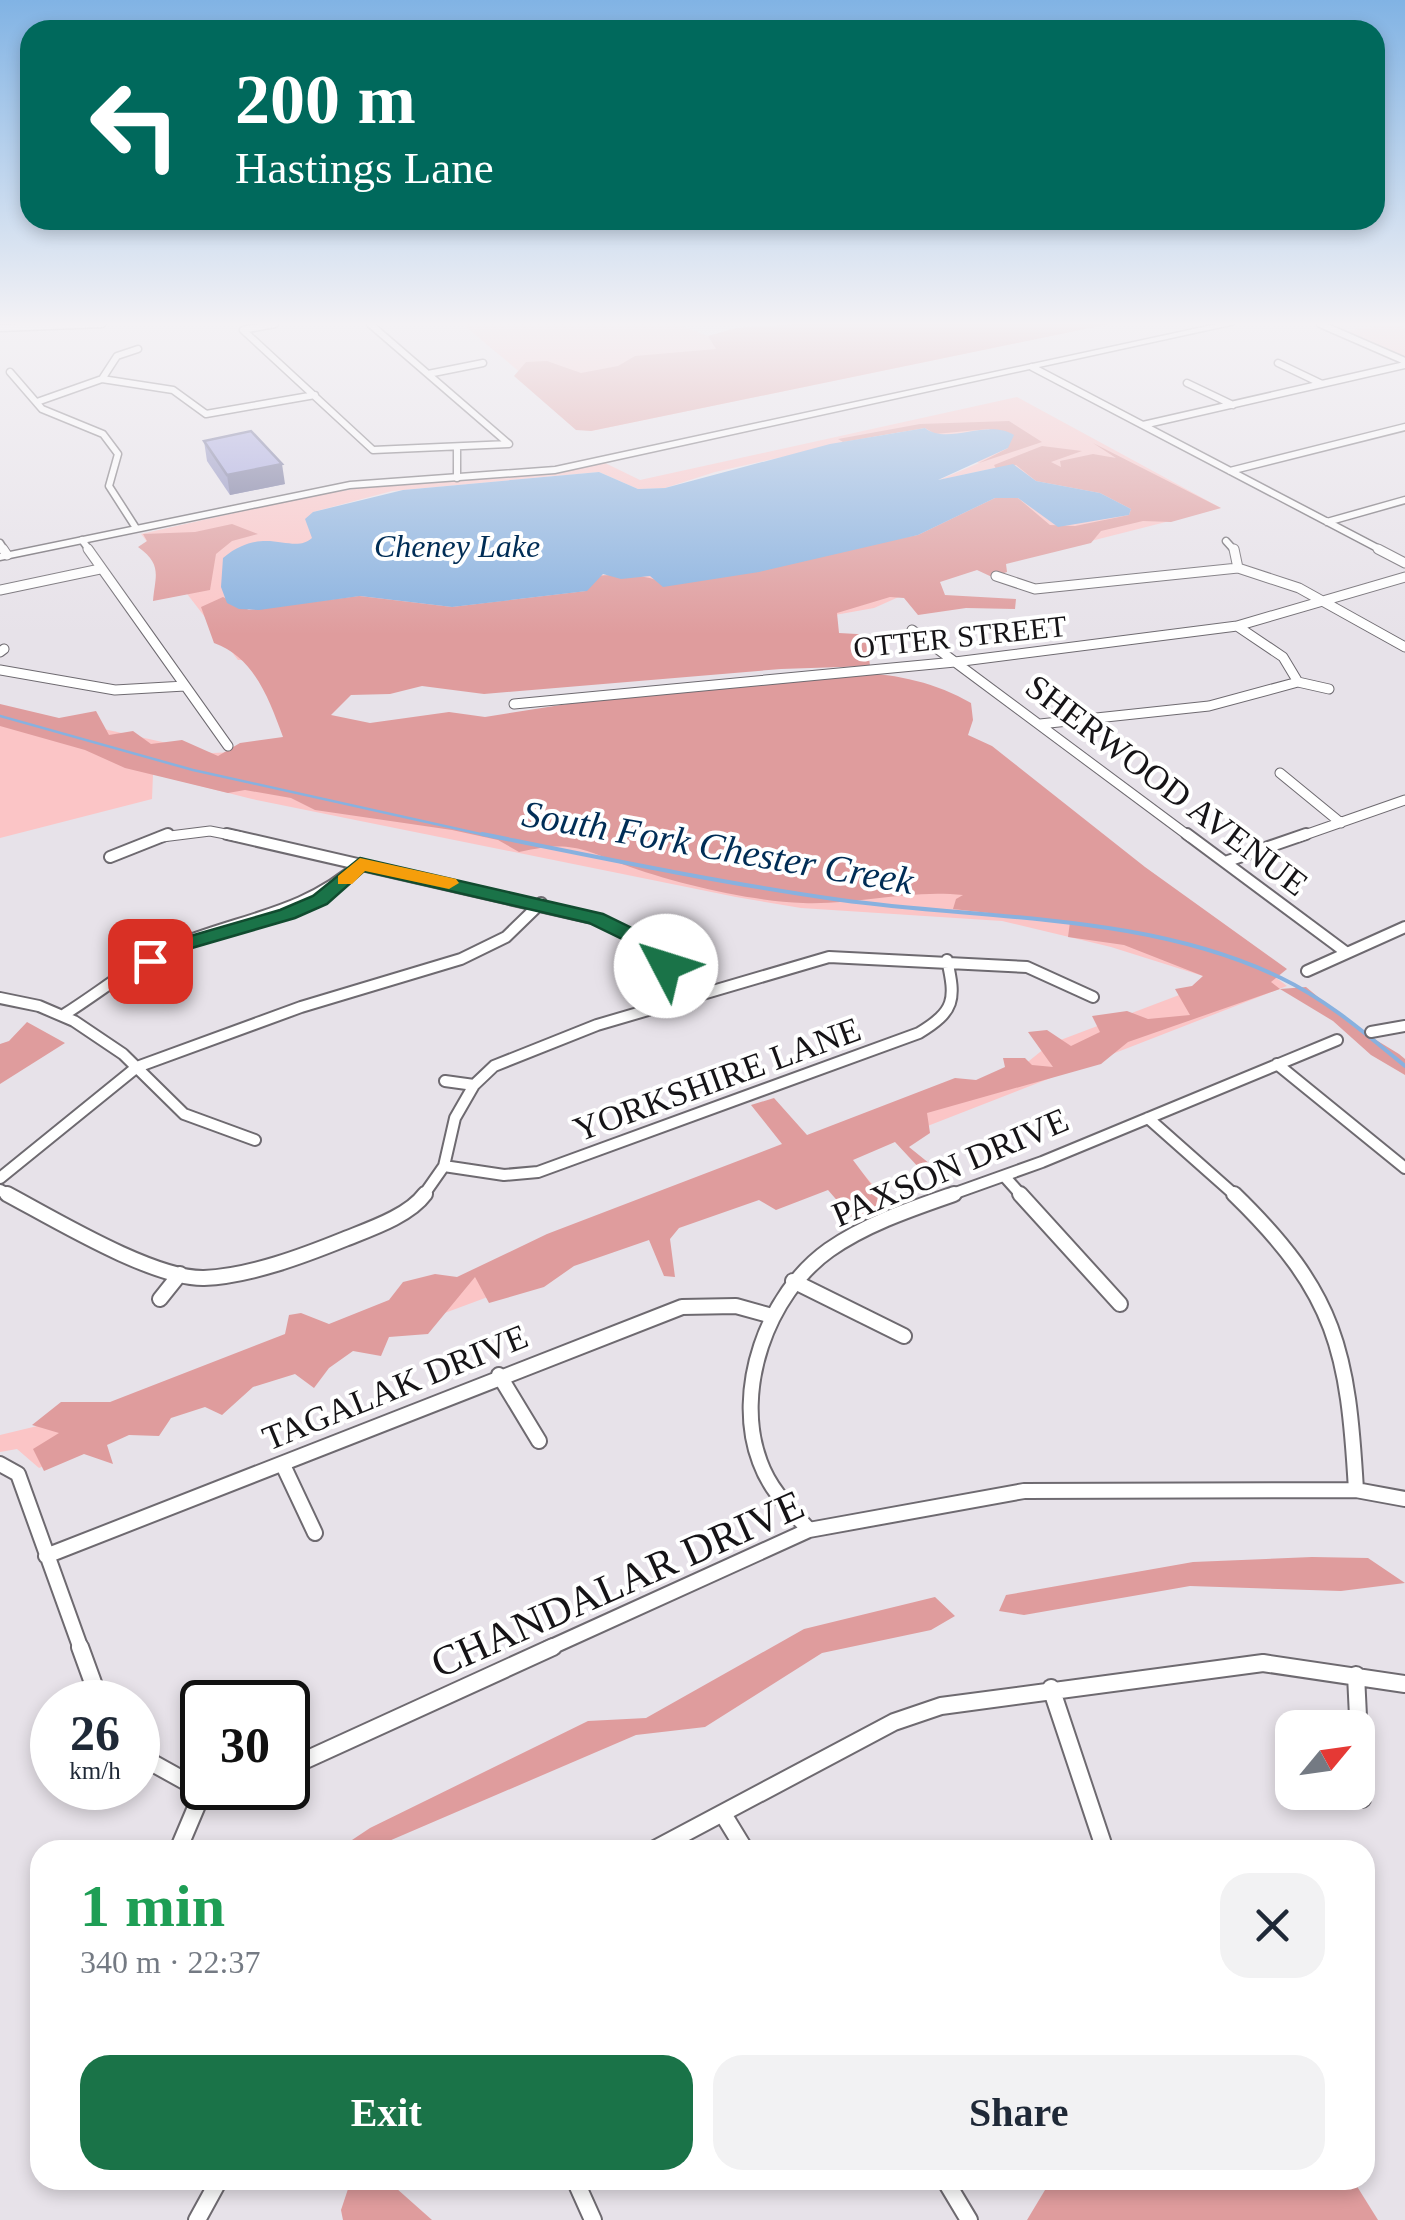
<!DOCTYPE html>
<meta charset="utf-8">
<style>
:root{--surface:#fff;--page:#f2f2f3;--text:#1f2937;--muted:#747a83;--accent:#1a7348}
body{margin:0;font-family:"Times New Roman",serif;background:var(--page);color:var(--text);height:100vh;display:flex;flex-direction:column;font-size:38px;white-space:nowrap}
*{box-sizing:border-box;margin:0}
p{font-size:32px;color:var(--muted)}
.icon{flex:none;width:55px;height:55px;fill:none;stroke:currentColor;stroke-width:2;stroke-linecap:round;stroke-linejoin:round}
.map{position:relative;flex:1;overflow:hidden}
.sheet{position:absolute;left:30px;top:1840px;width:1345px;height:350px;display:flex;flex-direction:column;background:var(--surface);border-radius:30px;box-shadow:0 5px 15px #0003}
.sheet>*{flex:none}
.guide{position:absolute;left:20px;top:20px;width:1365px;height:210px;border-radius:30px;box-shadow:0 5px 15px #0003;background:#00695c;color:#fff;overflow:hidden}
.needle{width:65px;rotate:61deg}
.fabs{position:absolute;left:1275px;top:1710px;display:grid;gap:20px}
.fabs a{display:grid;place-items:center;width:100px;height:100px;border-radius:20px;background:var(--surface);box-shadow:0 5px 15px #0003;font-size:50px}
.speed{position:absolute;left:30px;top:1680px;display:flex;gap:20px;font-size:50px;font-weight:700;text-align:center}
.speed>*{display:grid;place-content:center;width:130px;height:130px;border-radius:50%;background:var(--surface);box-shadow:0 5px 15px #0003;line-height:1}
.speed small{font-size:25px;font-weight:400}
.speed .limit{border:5px solid #111;border-radius:15px;background:#fff;color:#111}
.pin{position:absolute;display:grid;place-items:center;width:85px;height:85px;color:#fff;margin:-42px;border-radius:20px;box-shadow:0 5px 15px #0006}
.me{position:absolute;width:110px;margin:-55px;rotate:310deg;stroke-linejoin:round;filter:drop-shadow(0 0 8px #0008)}
.turn{display:flex;align-items:center;gap:35px;height:210px;padding:0 50px;font-size:45px}
.turn .icon{width:130px;height:130px;stroke-width:2.5}
.turn b{display:block;font-size:70px;line-height:85px}
.round{display:grid;place-items:center;flex:none;width:105px;height:105px;border-radius:30px;background:var(--page)}
.summary{display:flex;align-items:center;justify-content:space-between;height:170px;padding:0 50px}
h1{font-size:60px;font-weight:700;line-height:75px;color:#1e9e55}
.button{display:flex;gap:20px;margin-top:auto;padding:20px 50px}
.button a{flex:1;height:115px;border-radius:30px;background:var(--accent);color:#fff;font-size:40px;font-weight:700;line-height:115px;text-align:center}
.button a+a{background:var(--page);color:var(--text)}
.map>svg:first-child{display:block}
.green{fill:#fbc5c6;fill-rule:evenodd}
.forest{fill:#df9c9d}
.water{fill:#88b1df}
.lines{fill:none;stroke-linecap:round;stroke-linejoin:round}
.stream-far1{stroke:#88b1df;stroke-width:2.5}
.stream{stroke:#88b1df;stroke-width:4}
.street-far4-casing{stroke:#6e6a70;stroke-width:9}
.street-far3-casing{stroke:#6e6a70;stroke-width:11}
.street-far2-casing{stroke:#6e6a70;stroke-width:14}
.street-far1-casing{stroke:#6e6a70;stroke-width:18}
.street-casing{stroke:#6e6a70;stroke-width:20}
.secondary-casing{stroke:#6e6a70;stroke-width:3}
.street-far4{stroke:#fff;stroke-width:6}
.street-far3{stroke:#fff;stroke-width:9}
.street-far2{stroke:#fff;stroke-width:10}
.street-far1{stroke:#fff;stroke-width:14}
.street{stroke:#fff;stroke-width:16}
.secondary{fill:#fff;fill-rule:evenodd}
.wall{fill:#8d8ebe}
.shaded-wall{fill:#73749b}
.building{fill:#a4a5dd;stroke:#73749b;stroke-width:2.5}
.route{fill:#1a7348;stroke:#114b2f;stroke-width:2.5}
.slow{fill:#f59e0b}
.labels{text-anchor:middle;stroke-width:8;stroke-linejoin:round;paint-order:stroke}
.far-street-label{font-size:30px;fill:#161417;stroke:#fff}
.far-water-label{font-size:32px;font-style:italic;fill:#002d56;stroke:#fff}
.street-label{font-size:35px;fill:#161417;stroke:#fff}
.water-label{font-size:38px;font-style:italic;fill:#002d56;stroke:#fff}
.near-street-label{font-size:42px;fill:#161417;stroke:#fff}
</style>
<div class="map">
<svg width="1405" height="2220" viewBox="0 0 1405 2220">
<rect width="100%" height="100%" fill="#e7e2e9"/>
<path class="green" d="M462 324H676L708 336 736 328 796 324H1109L591 431Z
M1396 324 1405 329V357L1346 331Z
M1017 397 1221 508 937 580 874 608 617 654 238 660 141 534 314 495 396 483 511 478 603 462 640 480ZM899 431 979 463 939 480 1013 464 609 575 237 547 306 544 312 539 313 512 392 491 599 472 638 489 665 488 715 472Z
M0 706 212 753 308 749 1033 790 1287 986 848 1157 891 1205 870 1216 822 1167C564 1274 298 1363 39 1468L17 1449 0 1452V1435L137 1402 1024 1065 1050 1044 1195 989 1203 976 1111 947 1002 921 801 908 736 897 252 799 153 774 152 799 0 838Z"/>
<path class="forest" d="M796 324H1109L591 431 576 430 514 376 526 362 547 361 581 373 618 366 635 356 716 349 708 336 736 328Z
M1009 421 1042 442 979 463 1008 448 989 429 935 434 925 428 843 442 838 439 920 424Z
M1093 443 1221 508 1171 522 1143 521 1101 531 1091 543 1006 564 1007 572 992 577 977 570 940 582 945 595 1016 599 1015 609 966 608 918 615 904 598 890 597 837 613 839 633 892 636 868 650 870 666 781 669 484 694 422 686 390 694 351 695 331 715 370 723 449 712 485 717 567 704 858 673C897 674 937 683 971 703L973 720 968 735 992 746 1145 867 1287 969 1271 982 1280 989 1306 987 1353 1026 1399 1054 1405 1059V1075L1371 1055 1333 1021 1280 989 1128 1042 1101 1064 927 1113 930 1133 909 1147 935 1168 921 1170 895 1142 853 1160 886 1204 853 1219 828 1190 776 1210 759 1200 679 1228 670 1239 675 1277 664 1276 649 1240 574 1266 544 1287 489 1303 475 1277 428 1334 389 1337 381 1356 353 1351 329 1368 314 1388 295 1374 253 1387 222 1415 205 1407 171 1418 159 1436 129 1435 107 1445 113 1464 84 1454 44 1471 33 1449 59 1433 32 1425 61 1402H110L285 1334 289 1315 301 1313 329 1324 389 1300 403 1282 435 1274 457 1277 547 1234 782 1144 751 1105 774 1098 807 1135 955 1078 976 1080 1005 1067 1003 1058H1025L1032 1065 1053 1067 1028 1032 1047 1030 1071 1046 1100 1032 1092 1016 1127 1011 1148 1019 1190 1015 1175 989 1192 986 1203 976 1124 945 1068 937 1070 922 953 909 956 899 963 895C909 889 857 905 803 903 749 901 673 883 622 864 578 847 568 841 519 852L498 840 452 830 315 810 291 798 245 790 228 793 125 768 85 750 0 726V704L59 718 96 711 109 735 133 731 151 744 182 740 218 756 240 743 283 737C269 699 254 657 214 643L201 607 223 597 249 610 359 596 452 607 586 591 596 576C609 574 649 574 660 582L918 535 995 498H1018L1050 525 1075 526 1129 515 1131 509 1100 493 1036 481 1016 465 996 469 994 465 1042 446 1082 451 1051 462 1061 467 1060 461 1093 454 1116 458Z
M232 524 258 534 232 541 216 554 210 590 153 601C155 576 163 565 138 547L147 541 143 534 195 532Z
M27 1022 65 1043 0 1084V1044L9 1041Z
M1312 1557 1368 1558 1405 1583 1341 1591 1190 1586 1024 1615 999 1611 1006 1595 1193 1562Z
M935 1597 955 1616 931 1630 822 1653 705 1727 636 1735 368 1850H337L370 1828 588 1721 646 1718 804 1629Z
M351 2180H387L432 2220H343L341 2210Z
M1051 2180H1353L1378 2220H1027Z"/>
<path class="water" d="M925 428C948 446 987 418 1014 435L1008 448 938 480 1013 464 1036 481 1100 493 1131 509 1129 515 1058 527 1018 498H995L918 535 759 572 663 587 650 576 621 579 603 574 587 591 452 607 360 596 259 610 239 609 227 603 221 587 223 558C265 523 292 556 312 538L305 519 313 512 403 490 599 472 638 489 665 488 830 444Z"/>
<g class="lines">
<path class="stream-far1" d="M0 716 193 770 494 837"/>
<path class="stream" d="M482 834C601 858 721 883 841 900 985 920 1147 913 1281 978 1327 1000 1366 1034 1405 1066"/>
<defs>
<path id="street-far4" d="M1320 324 1405 361
M0 328 102 324
M243 330 373 450 509 444 370 324
M243 330 275 324
M1278 363 1322 384
M1032 367 1383 551
M10 372 42 409 103 434 118 454 109 486 136 528
M428 374 483 363
M102 379 173 390 206 414 315 395
M1187 383 1233 405
M37 402 102 379 117 356 138 349
M1143 425 1405 365
M457 448V478
M1230 471 1405 427
M1327 522 1405 500
M82 540 90 551
M1226 541 1235 551
M0 543 5 551"/>
<path id="street-far3" d="M3 549 7 555
M88 549 228 746
M1234 549 1238 568
M1378 549 1405 563
M996 576 1035 589 1238 568 1299 588 1405 647
M0 590 100 569
M912 630 1190 837
M0 652 4 649
M0 670 115 690 185 686
M1298 682 1329 689
M514 704 955 662 1237 626 1405 577
M1040 724 1209 706 1298 682 1283 657 1237 626
M1280 773 1341 823
M162 837 210 831 241 837
M1299 837 1405 800"/>
<path id="street-far2" d="M227 834 596 919 631 935 692 996
M1187 834 1347 953
M110 857 168 834
M1225 862 1306 834
M181 930 190 942
M1307 971 1405 927
M0 998 39 1006 74 1021 123 1054 184 1114 255 1140
M65 1014C100 992 132 965 170 948 237 919 304 915 360 864
M1371 1032 1405 1026
M1277 1064 1405 1168
M445 1081 474 1085
M1148 1118 1236 1196
M444 1166 504 1175 538 1172 919 1033C955 1011 956 1000 947 960
M1005 1177 1022 1196
M0 1178 137 1067 301 1007 461 959 506 937 541 903
M0 1190 11 1196
M423 1196 444 1166 455 1118 474 1085 494 1066 597 1025 829 957 1027 967 1093 997
M947 1196 1042 1162 1337 1040"/>
<path id="street-far1" d="M7 1194C54 1219 153 1279 204 1278 250 1276 303 1256 345 1239 370 1229 409 1216 425 1194
M1020 1194 1120 1304
M1234 1194C1337 1294 1348 1351 1356 1490
M793 1281 904 1336
M160 1299 180 1274
M499 1375 539 1441
M0 1464 18 1474 81 1649
M283 1465 315 1533
M809 1530C790 1509 770 1490 760 1462 733 1391 767 1294 829 1250 866 1224 911 1209 954 1194
M46 1556 682 1307 736 1306 772 1316
M547 1649 809 1530 1024 1491 1356 1490 1405 1499"/>
<path id="street" d="M80 1647 100 1702
M1356 1675 1362 1799
M1051 1688 1105 1850
M138 1755 203 1791 221 1788
M288 1768 553 1647
M723 1814 745 1850
M178 1850 203 1791
M653 1850 894 1722 941 1706 1263 1663 1405 1684
M575 2180 593 2220
M945 2180 969 2220
M197 2220 219 2180"/>
<path id="secondary" d="M1217 324H1235L555 473 350 488 0 560V554L350 482 555 467Z"/>
</defs>
<use href="#street-far4" class="street-far4-casing"/>
<use href="#street-far3" class="street-far3-casing"/>
<use href="#street-far2" class="street-far2-casing"/>
<use href="#street-far1" class="street-far1-casing"/>
<use href="#street" class="street-casing"/>
<use href="#secondary" class="secondary-casing"/>
<use href="#street-far4" class="street-far4"/>
<use href="#street-far3" class="street-far3"/>
<use href="#street-far2" class="street-far2"/>
<use href="#street-far1" class="street-far1"/>
<use href="#street" class="street"/>
<use href="#secondary" class="secondary"/>
</g>
<path class="wall" d="M204 441 285 484 230 495 207 461Z"/>
<path class="shaded-wall" d="M282 464 285 484 230 495 227 475Z"/>
<path class="building" d="M251 431 282 464 227 475 204 441Z"/>
<linearGradient id="sky" x2="0" y2="1"><stop stop-color="#81b3e4"/><stop offset="0.51" stop-color="#f4f2f5"/><stop offset="1" stop-color="#f4f2f5" stop-opacity="0"/></linearGradient>
<rect width="1405" height="635" fill="url(#sky)"/>
<path class="route" d="M360 858 603 914 638 931 676 966 666 972 658 970 624 940 589 923 364 871 327 904 295 918 178 952 150 967 140 961 163 944 280 910 313 896Z"/>
<path class="slow" d="M360 858 456 879 459 883 449 889 365 871 352 884H338V876Z"/>
<g class="labels">
<g class="far-street-label">
<text transform="translate(960 637) rotate(-6)" y="10">OTTER STREET</text>
</g>
<g class="far-water-label">
<text x="457" y="557">Cheney Lake</text>
</g>
<g class="street-label">
<text transform="translate(1167 785) rotate(37)" y="12">SHERWOOD AVENUE</text>
<text transform="translate(717 1079) rotate(-20)" y="12">YORKSHIRE LANE</text>
<text transform="translate(950 1167) rotate(-23)" y="12">PAXSON DRIVE</text>
<text transform="translate(395 1387) rotate(-22)" y="12">TAGALAK DRIVE</text>
</g>
<g class="water-label">
<text transform="translate(718 847) rotate(10)" y="13">South Fork Chester Creek</text>
</g>
<g class="near-street-label">
<text transform="translate(617 1583) rotate(-24)" y="15">CHANDALAR DRIVE</text>
</g>
</g>
</svg>
<div class="fabs">
<a><svg class="needle" viewBox="-14 -14 28 28"><path d="M0-13l5 13h-10z" fill="#e53935"/><path d="M0 13l5-13h-10z" fill="#747a83"/></svg></a>
</div>
<div class="speed"><div>26<small>km/h</small></div><div class="limit">30</div></div>
<div class="pin" style="left:150px;top:961px;background:#d93025"><svg class="icon" aria-label="arrive" viewBox="0 0 24 24"><path d="M6 21V4h12l-3 4 3 4H6"/></svg></div>
<svg class="me" style="left:666px;top:966px" viewBox="-20 -20 40 40"><circle r="19" fill="#fff"/><path d="M0-13L10 11 0 6-10 11z" fill="#1a7348"/></svg>
<div class="guide">
<div class="turn"><svg class="icon" aria-label="left" viewBox="0 0 24 24"><path d="M17 20v-9H6M10 6l-5 5 5 5"/></svg><div><b>200 m</b>Hastings Lane</div></div>
</div>
<section class="sheet">
<div class="summary"><div><h1>1 min</h1><p>340 m · 22:37</p></div><a class="round"><svg class="icon" aria-label="close" viewBox="0 0 24 24"><path d="M6 6l12 12M18 6L6 18"/></svg></a></div>
<div class="button"><a>Exit</a><a>Share</a></div>
</section>
</div>
